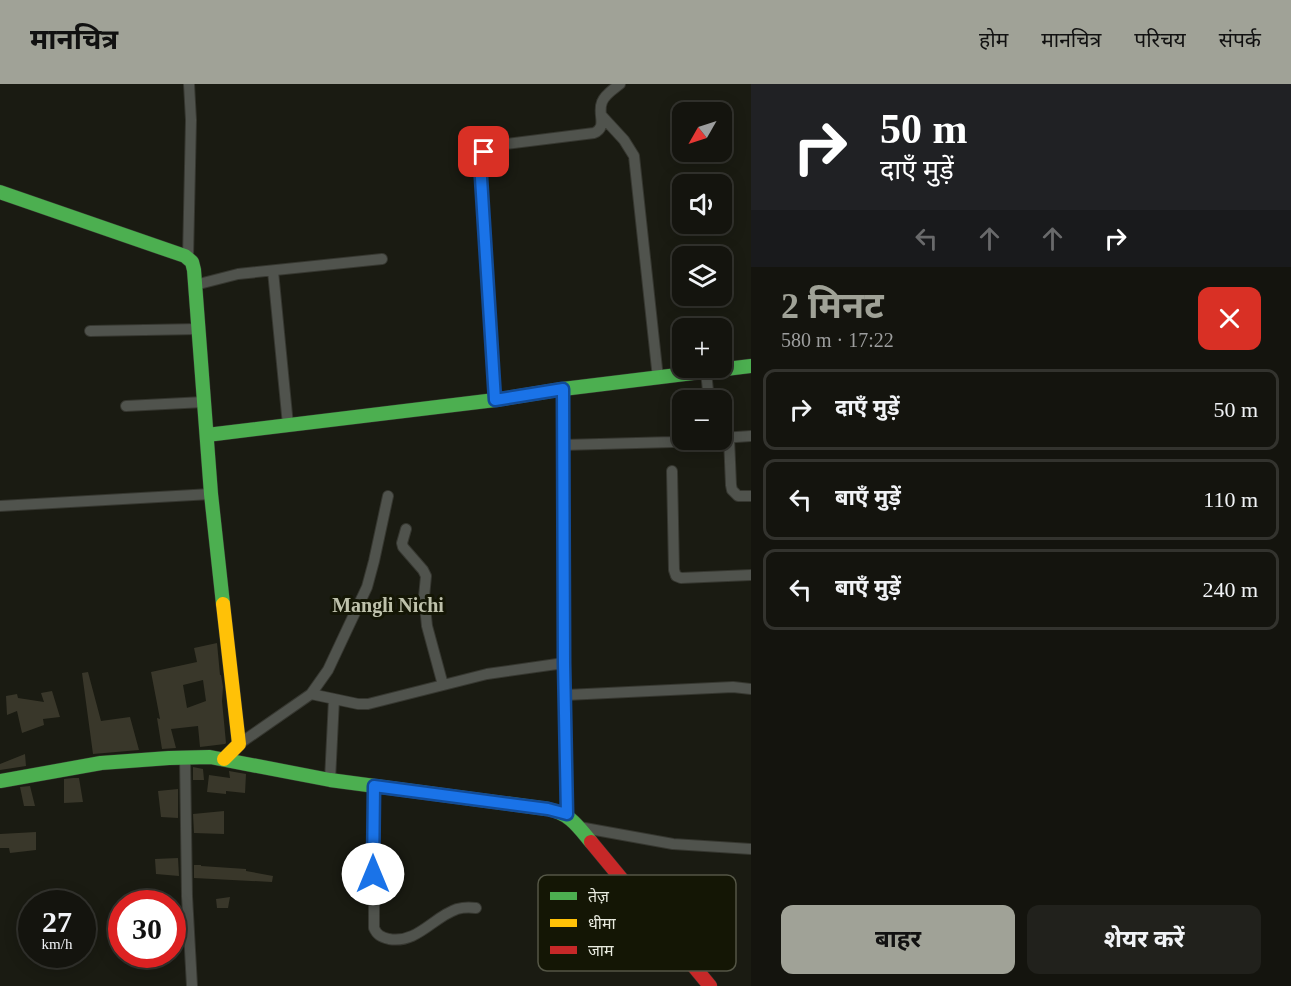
<!DOCTYPE html>
<html lang="hi">
<meta charset="utf-8">
<style>
:root{--surface:#14140e;--page:#21211c;--text:#f1f3f6;--muted:#9d9e9e;--line:#33332e;--accent:#a0a297}
body{margin:0;font-family:"Times New Roman","Noto Sans Devanagari",serif;background:var(--page);color:var(--text);height:100vh;display:flex;flex-direction:column;font-size:22px;white-space:nowrap}
*{box-sizing:border-box;margin:0}
p{font-size:20px;color:var(--muted)}
.icon{flex:none;width:33px;height:33px;fill:none;stroke:currentColor;stroke-width:2;stroke-linecap:round;stroke-linejoin:round}
.map{position:relative;flex:1;overflow:hidden}
.side{display:flex;flex-direction:column;background:var(--surface);width:540px}
.side>*{flex:none}
.top-card{background:#202124;color:#fff;overflow:hidden}
.needle{width:39px;rotate:231deg}
.buttons{position:absolute;left:672px;top:18px;display:grid;gap:12px}
.buttons a{display:grid;place-items:center;width:60px;height:60px;border-radius:12px;background:var(--surface);box-shadow:0 3px 15px #0003,0 0 0 2px var(--line);font-size:30px}
.speed{position:absolute;left:18px;top:806px;display:flex;gap:12px;font-size:30px;font-weight:700;text-align:center}
.speed>*{display:grid;place-content:center;width:78px;height:78px;border-radius:50%;background:var(--surface);box-shadow:0 3px 15px #0003,0 0 0 2px var(--line);line-height:1}
.speed small{font-size:15px;font-weight:400}
.speed .limit{border:9px solid #d22;background:#fff;color:#111}
.pin{position:absolute;display:grid;place-items:center;width:51px;height:51px;color:#fff;margin:-26px;border-radius:12px;box-shadow:0 3px 9px #0006}
.me{position:absolute;width:66px;margin:-33px;rotate:0deg;stroke-linejoin:round;filter:drop-shadow(0 0 4px #0008)}
.turn{display:flex;align-items:center;gap:21px;height:126px;padding:0 30px;font-size:27px}
.turn .icon{width:78px;height:78px;stroke-width:2.5}
.turn b{display:block;font-size:42px;line-height:51px}
.lanes{display:flex;align-items:center;height:57px;padding:0 30px;background:#0003;justify-content:center;gap:30px;direction:ltr}
.lanes .off{opacity:.35}
.round{display:grid;place-items:center;flex:none;width:63px;height:63px;border-radius:12px;background:var(--page)}
.overview{display:flex;align-items:center;justify-content:space-between;height:102px;padding:0 30px}
h1{font-size:36px;font-weight:700;line-height:45px;color:var(--accent)}
.button{display:flex;gap:12px;margin-top:auto;padding:12px 30px}
.button a{flex:1;height:69px;border-radius:12px;background:var(--accent);color:#111;font-size:24px;font-weight:700;line-height:69px;text-align:center}
.button a+a{background:var(--page);color:var(--text)}
ul{padding:0;list-style:none}
li{display:flex;align-items:center;gap:18px;height:81px;margin:0 12px 9px;padding:0 18px;border:3px solid var(--line);border-radius:12px}
li div{flex:1}
li b{display:block;font-size:22px}
li em{font-style:normal}
header{display:flex;align-items:center;gap:36px;box-sizing:border-box;height:84px;padding:0 30px;background:var(--accent);color:#111}
header strong{font-size:28px}
nav{display:flex;gap:33px;margin-inline-start:auto;font-size:21px}
main{display:flex;flex:1;min-height:0}
.map>svg:first-child{display:block}
.building{fill:#39372a;fill-rule:evenodd}
.lines{fill:none;stroke-linecap:round;stroke-linejoin:round}
.street-casing{stroke:#363730;stroke-width:12}
.fast-casing{stroke:#363730;stroke-width:15}
.slow-casing{stroke:#363730;stroke-width:15}
.jam-casing{stroke:#363730;stroke-width:15}
.street{stroke:#50534d;stroke-width:10}
.fast{stroke:#4caf50;stroke-width:14}
.slow{stroke:#ffc107;stroke-width:14}
.jam{stroke:#c62828;stroke-width:14}
.route-casing{stroke:#114b97;stroke-width:15}
.route{stroke:#1a73e8;stroke-width:10}
.labels{text-anchor:middle;stroke-width:6;stroke-linejoin:round;paint-order:stroke}
.quarter-label{font-size:20px;font-weight:bold;fill:#bec1ab;stroke:#141605}
.key{fill:#141605;stroke:#545646;stroke-width:1.5}
.key-label{font-size:16px;fill:#e8eadf}
</style>
<header>
<strong>मानचित्र</strong>
<nav><a>होम</a><a>मानचित्र</a><a>परिचय</a><a>संपर्क</a></nav>
</header>
<main>
<div class="map">
<svg width="751" height="902" viewBox="0 0 751 902">
<rect width="100%" height="100%" fill="#1a1b12"/>
<path class="building" d="M217 559 220 591H221L223 603 222 617 226 659 225 660 200 663 198 642 171 645 176 664 162 665 157 634 160 635 151 588 197 578 194 564ZM203 596 206 617 187 624 183 601Z
M88 588 101 637 130 633 139 666 93 670 82 589Z
M52 607 60 633 43 635 44 641 22 649 17 627 7 631 6 612 17 610 18 614 44 618 41 609Z
M25 670 26 682 0 686V680Z
M193 683 203 685 204 696H193Z
M229 687 246 690 245 709 226 707V710L207 708 209 691 230 694Z
M73 694H79L83 718 64 719V695Z
M30 702 35 722H24L20 703Z
M178 705V734L161 733 158 707Z
M224 727V750L194 749 193 730Z
M36 748V766L10 769 9 764H0V750Z
M178 774 179 792 156 790 155 775Z
M194 781H201V782L246 785V787L273 792 272 798 194 794Z
M230 813 228 824H217L216 815Z"/>
<g class="lines">
<defs>
<path id="street" d="M601 31 624 56 634 72 658 294
M188 174 191 36 189 0
M273 187 288 341
M195 201 238 190 382 175
M90 247 199 245
M706 288 709 316
M563 305 564 579 567 730
M495 316 480 78C483 68 487 64 498 61L594 49C608 43 597 30 602 18 605 10 614 5 620 0
M126 322 204 318
M722 354 751 352
M729 354 731 401 732 406 738 412H751
M563 361 673 358 707 356
M672 387 674 486 676 492 681 494 751 491
M0 422 211 410
M406 445 402 459 403 463 423 486 426 492 424 513 427 542 443 601
M311 610 358 620H368L487 590 564 579
M566 611 733 603 751 605
M239 660 311 610 328 586 367 503 374 477 388 412
M185 673 187 812 192 902
M330 696 334 615
M374 702V844C377 851 381 853 389 855 417 860 433 833 457 825 464 823 469 823 476 824
M579 743 673 760 751 765"/>
<path id="fast" d="M0 108 185 172 192 178 194 186 211 410 223 520
M207 351 495 316 563 305 751 282
M0 697 101 679 169 674 210 673 330 696 548 725C570 730 577 741 591 758"/>
<path id="slow" d="M223 520 239 660 224 675"/>
<path id="jam" d="M591 758 710 902"/>
</defs>
<use href="#street" class="street-casing"/>
<use href="#fast" class="fast-casing"/>
<use href="#slow" class="slow-casing"/>
<use href="#jam" class="jam-casing"/>
<use href="#street" class="street"/>
<use href="#fast" class="fast"/>
<use href="#slow" class="slow"/>
<use href="#jam" class="jam"/>
</g>
<g class="lines">
<defs>
<path id="route" d="M373 790 374 702 548 725 567 730 564 579 563 305 495 316 480 78 484 68"/>
</defs>
<use href="#route" class="route-casing"/>
<use href="#route" class="route"/>
</g>
<g class="labels">
<g class="quarter-label">
<text x="388" y="528">Mangli Nichi</text>
</g>
</g>
<rect x="538" y="791" width="198" height="96" rx="9" class="key"/>
<rect x="550" y="808" width="27" height="8" fill="#4caf50"/>
<rect x="550" y="835" width="27" height="8" fill="#ffc107"/>
<rect x="550" y="862" width="27" height="8" fill="#c62828"/>
<g class="key-label">
<text x="588" y="818">तेज़</text>
<text x="588" y="845">धीमा</text>
<text x="588" y="872">जाम</text>
</g>
</svg>
<div class="buttons">
<a><svg class="needle" viewBox="-14 -14 28 28"><path d="M0-13l5 13h-10z" fill="#e53935"/><path d="M0 13l5-13h-10z" fill="#9d9e9e"/></svg></a>
<a><svg class="icon" aria-label="sound" viewBox="0 0 24 24"><path d="M4 9h4l5-4v14l-5-4H4zM17 9q2 3 0 6"/></svg></a>
<a><svg class="icon" aria-label="layers" viewBox="0 0 24 24"><path d="M12 4l9 5-9 5-9-5zM3 14l9 5 9-5"/></svg></a>
<a>+</a>
<a>−</a>
</div>
<div class="speed"><div>27<small>km/h</small></div><div class="limit">30</div></div>
<div class="pin" style="left:484px;top:68px;background:#d93025"><svg class="icon" aria-label="arrive" viewBox="0 0 24 24"><path d="M6 21V4h12l-3 4 3 4H6"/></svg></div>
<svg class="me" style="left:373px;top:790px" viewBox="-20 -20 40 40"><circle r="19" fill="#fff"/><path d="M0-13L10 11 0 6-10 11z" fill="#1a73e8"/></svg>
</div>
<section class="side">
<div class="top-card">
<div class="turn"><svg class="icon" aria-label="right" viewBox="0 0 24 24"><path d="M7 20v-9h11M14 6l5 5-5 5"/></svg><div><b>50 m</b>दाएँ मुड़ें</div></div>
<div class="lanes"><svg class="icon off" aria-label="left" viewBox="0 0 24 24"><path d="M17 20v-9H6M10 6l-5 5 5 5"/></svg><svg class="icon off" aria-label="ahead" viewBox="0 0 24 24"><path d="M12 20V5M6 11l6-6 6 6"/></svg><svg class="icon off" aria-label="ahead" viewBox="0 0 24 24"><path d="M12 20V5M6 11l6-6 6 6"/></svg><svg class="icon" aria-label="right" viewBox="0 0 24 24"><path d="M7 20v-9h11M14 6l5 5-5 5"/></svg></div>
</div>
<div class="overview"><div><h1>2 मिनट</h1><p>580 m · 17:22</p></div><a class="round" style="background:#d93025;color:#fff"><svg class="icon" aria-label="close" viewBox="0 0 24 24"><path d="M6 6l12 12M18 6L6 18"/></svg></a></div>
<ul>
<li><svg class="icon" aria-label="right" viewBox="0 0 24 24"><path d="M7 20v-9h11M14 6l5 5-5 5"/></svg><div><b>दाएँ मुड़ें</b></div><em>50 m</em></li>
<li><svg class="icon" aria-label="left" viewBox="0 0 24 24"><path d="M17 20v-9H6M10 6l-5 5 5 5"/></svg><div><b>बाएँ मुड़ें</b></div><em>110 m</em></li>
<li><svg class="icon" aria-label="left" viewBox="0 0 24 24"><path d="M17 20v-9H6M10 6l-5 5 5 5"/></svg><div><b>बाएँ मुड़ें</b></div><em>240 m</em></li>
</ul>
<div class="button"><a>बाहर</a><a>शेयर करें</a></div>
</section>
</main>
